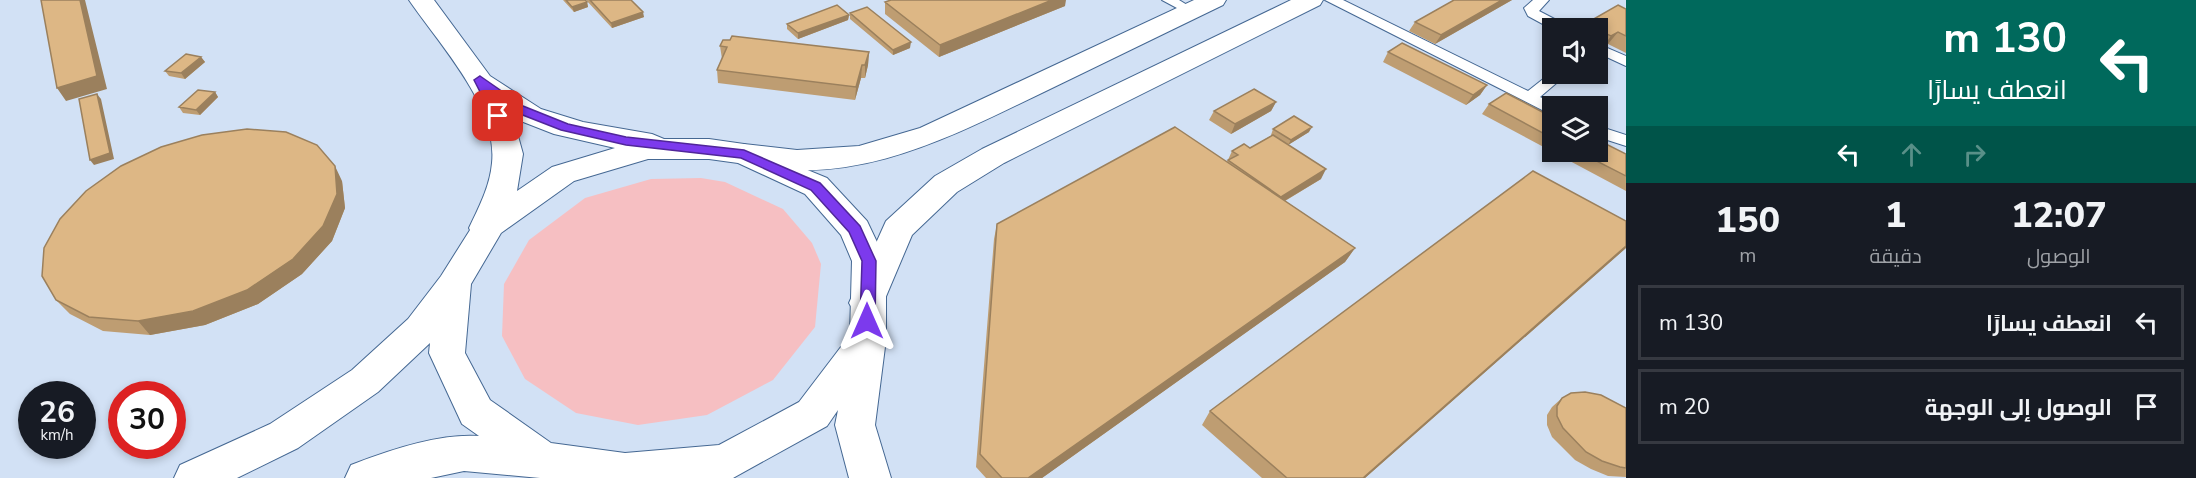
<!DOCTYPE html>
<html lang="ar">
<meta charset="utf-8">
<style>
:root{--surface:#171b24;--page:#242831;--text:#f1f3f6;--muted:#9ea1a6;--line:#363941}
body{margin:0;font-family:"Nunito Sans",Cairo,sans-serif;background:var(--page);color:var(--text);direction:rtl;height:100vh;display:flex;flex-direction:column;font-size:22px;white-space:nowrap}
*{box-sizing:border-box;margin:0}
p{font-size:20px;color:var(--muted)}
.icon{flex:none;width:33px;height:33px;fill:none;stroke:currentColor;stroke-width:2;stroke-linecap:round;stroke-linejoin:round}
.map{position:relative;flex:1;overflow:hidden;direction:ltr}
.details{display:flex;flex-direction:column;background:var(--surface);width:570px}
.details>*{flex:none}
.top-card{background:#00695c;color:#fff;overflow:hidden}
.controls{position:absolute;left:1542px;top:18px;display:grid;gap:12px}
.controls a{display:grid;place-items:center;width:66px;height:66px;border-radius:0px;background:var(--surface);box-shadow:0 3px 9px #0003;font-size:30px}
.speed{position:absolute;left:18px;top:381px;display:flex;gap:12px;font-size:30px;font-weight:700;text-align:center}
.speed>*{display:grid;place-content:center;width:78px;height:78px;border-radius:50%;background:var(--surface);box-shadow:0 3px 9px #0003;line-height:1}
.speed small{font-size:15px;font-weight:400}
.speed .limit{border:9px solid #d22;background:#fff;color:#111}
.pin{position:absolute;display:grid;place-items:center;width:51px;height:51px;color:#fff;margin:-26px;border-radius:12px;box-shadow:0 3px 9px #0006}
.me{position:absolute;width:66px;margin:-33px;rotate:0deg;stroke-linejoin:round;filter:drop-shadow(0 0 4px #0008)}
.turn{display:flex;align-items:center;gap:21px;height:126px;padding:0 30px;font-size:27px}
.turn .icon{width:78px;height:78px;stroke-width:2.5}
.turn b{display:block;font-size:42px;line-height:51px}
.lanes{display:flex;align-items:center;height:57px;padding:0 30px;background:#0003;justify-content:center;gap:30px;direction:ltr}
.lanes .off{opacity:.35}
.eta{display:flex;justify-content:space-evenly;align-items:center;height:102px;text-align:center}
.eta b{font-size:36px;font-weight:800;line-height:42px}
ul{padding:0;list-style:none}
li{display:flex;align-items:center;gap:18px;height:75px;margin:0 12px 9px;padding:0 18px;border:3px solid var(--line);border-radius:0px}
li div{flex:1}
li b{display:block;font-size:22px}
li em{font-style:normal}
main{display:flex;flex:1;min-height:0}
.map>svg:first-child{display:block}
.green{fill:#f6bfc2}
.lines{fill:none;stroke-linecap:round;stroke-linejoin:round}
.lane-casing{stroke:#456893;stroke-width:2}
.street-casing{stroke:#456893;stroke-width:2}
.secondary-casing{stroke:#456893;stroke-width:2}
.lane{fill:#fff;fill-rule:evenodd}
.street{fill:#fff;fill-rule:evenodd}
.secondary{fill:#fff;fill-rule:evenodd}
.wall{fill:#be9d72}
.shaded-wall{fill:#9b805d}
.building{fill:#ddb785;stroke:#9b805d;stroke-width:1.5}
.route{fill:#7c3aed;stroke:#51269a;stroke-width:1.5}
</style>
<main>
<section class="details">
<div class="top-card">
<div class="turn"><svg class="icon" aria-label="left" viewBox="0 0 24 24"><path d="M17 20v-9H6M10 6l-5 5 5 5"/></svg><div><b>130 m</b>انعطف يسارًا</div></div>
<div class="lanes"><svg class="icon" aria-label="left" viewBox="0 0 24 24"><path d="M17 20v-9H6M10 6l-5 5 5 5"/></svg><svg class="icon off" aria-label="ahead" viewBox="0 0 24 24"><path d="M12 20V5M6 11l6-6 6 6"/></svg><svg class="icon off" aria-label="right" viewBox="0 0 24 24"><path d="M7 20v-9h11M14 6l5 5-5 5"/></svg></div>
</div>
<div class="eta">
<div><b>12:07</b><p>الوصول</p></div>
<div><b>1</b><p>دقيقة</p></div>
<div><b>150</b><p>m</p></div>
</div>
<ul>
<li><svg class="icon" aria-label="left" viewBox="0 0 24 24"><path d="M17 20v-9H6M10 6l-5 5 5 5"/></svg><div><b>انعطف يسارًا</b></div><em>130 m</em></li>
<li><svg class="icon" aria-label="arrive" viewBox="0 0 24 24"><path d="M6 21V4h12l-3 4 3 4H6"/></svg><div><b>الوصول إلى الوجهة</b></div><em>20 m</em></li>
</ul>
</section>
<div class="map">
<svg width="1626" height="478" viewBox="0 0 1626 478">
<rect width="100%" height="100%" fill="#d2e1f5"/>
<path class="green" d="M701 178 725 182 783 209 812 243 821 264 815 327 773 380 707 415 638 425 576 413 525 379 502 336 504 284 529 240 585 198 651 179Z"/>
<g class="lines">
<defs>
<path id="lane" d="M1162 0H1179L1197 11 1190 15Z
M1325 0H1343L1528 91 1552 72 1567 74 1540 97 1558 106H1552V114L1546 112Z
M1533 0H1549L1539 11 1566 25 1568 28 1552 29 1528 16 1524 8Z
M1598 44 1626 56V66L1598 53Z
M1598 126 1626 135V146L1598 137Z"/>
<path id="street" d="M409 0H434L490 76 541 109 583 122 652 134 664 139H709L744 144 827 178 867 221 886 261V339L875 425 891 478H849L835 425 838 410 827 426 733 478H540L464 471 431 478H345L351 465C389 450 439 433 479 436L462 424 429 353 430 343 378 392 298 448 237 478H174L180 465 270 424 352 370 408 319 441 276 470 230 469 228C479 207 490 186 492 163 498 106 439 44 409 0ZM513 118 554 134 615 148 552 167 517 191 523 154ZM648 159H709L738 163 805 194 841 235 852 261 850 335 799 402 719 445 625 453 551 443 490 400 465 353 471 284 501 233 574 181Z"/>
<path id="secondary" d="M1194 0H1226L1223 5C1165 33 1108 61 1050 89 950 137 849 193 733 161L729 154 733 147 744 144 797 150 859 146 920 128Z
M1291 0H1323L1320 5 1004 163 957 192 912 235 879 313 867 317 855 313 849 303 886 221 935 176 982 149Z"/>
</defs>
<use href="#lane" class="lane-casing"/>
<use href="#street" class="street-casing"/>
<use href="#secondary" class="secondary-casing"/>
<use href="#lane" class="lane"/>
<use href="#street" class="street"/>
<use href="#secondary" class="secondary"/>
</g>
<path class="wall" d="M563 0H585L587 2 588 7 574 12Z
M586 0H631L644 17 612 28Z
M1454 0H1512L1435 44 1409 31 1415 22Z
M885 2 1065 6 939 57 885 14Z
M1626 9V53L1608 44 1602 48 1598 46V28H1582L1585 24Z
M850 13 910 48 893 55 850 19Z
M849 15 848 20 798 39 787 29V24Z
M720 46 869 52 868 65 865 78H861L855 100 718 83 717 70 722 59Z
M1388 52 1487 85 1480 95 1466 105 1383 62Z
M201 57 205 62 185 79 169 76 165 71Z
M215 92 218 97 200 115 183 113 179 107Z
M1276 102 1271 111 1231 134 1209 120 1214 111Z
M1489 104 1552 117V152H1598L1626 154V191L1482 114Z
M1273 129 1309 132 1288 145 1321 179 1285 201 1355 248 1345 262 1042 478H986L976 467 994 239 997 224 1227 162 1232 151 1250 148 1272 135H1271Z
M342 181 345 208 332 241 302 274 258 304 205 325 150 335 103 331 70 314 56 300Z
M1626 248 1365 478H1262L1202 425 1210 411Z
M1562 398 1626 408V477L1608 476 1591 469 1575 460 1552 437 1547 425V415L1552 407Z"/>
<path class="shaded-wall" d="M80 0H85L107 89 66 101 57 88Z
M1052 0H1066L1065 6 939 57 940 45Z
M1502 0H1512L1435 44 1441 35Z
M587 2 588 7 574 12 572 7Z
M643 12 644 17 612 28 611 23Z
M849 15 848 20 798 39V33Z
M1618 32 1608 44 1602 48 1611 36Z
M911 42 910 48 893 55V50Z
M869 52 868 65 865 78V65Z
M201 57 205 62 185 79 181 73Z
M862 65 861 78 855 100 856 87Z
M1487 85 1480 95 1466 105 1473 95Z
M215 92 218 97 200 115 196 110Z
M97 94 101 99 114 159 94 165 90 160Z
M1276 102 1271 111 1231 134 1235 124Z
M1312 127 1309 132 1288 145 1291 140Z
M335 166 342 181 345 208 332 241 302 274 258 304 205 325 150 335 138 321Z
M1326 169 1321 179 1276 206 1281 197Z
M1626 246V248L1365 478H1363Z
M1355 248 1345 262 1042 478H1028Z"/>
<path class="building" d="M41 0H80L97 76 57 88Z
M566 0H585L587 2 572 7Z
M590 0H631L643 12 611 23Z
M891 0H1052L940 45 885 2Z
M1454 0H1502L1441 35 1415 22Z
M837 5 849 15 798 33 787 24Z
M1618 5 1626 9V36L1618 32 1611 36 1585 24Z
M867 7 911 42 893 50 850 13Z
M732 36 869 52 865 65H862L856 87 717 70 727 47 720 46 723 40H730Z
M1402 43 1487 85 1473 95 1388 52Z
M186 54 201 57 181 73 165 71Z
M1254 89 1276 102 1235 124 1214 111Z
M198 90 215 92 196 110 179 107Z
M1506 93 1552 117V138L1489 104Z
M97 94 110 153 90 160 79 99Z
M1294 116 1312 127 1291 140 1273 129Z
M1175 127 1355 248 1028 478H1002L980 454 997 224Z
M247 129 286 132 317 145 335 166 337 194 323 226 293 259 247 290 193 311 138 321 89 317 56 300 42 276 44 248 60 219 86 191 121 166 161 147 202 135Z
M1273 135 1326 169 1281 197 1228 160 1238 155 1232 151 1244 144 1250 148Z
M1598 140 1626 154V176L1579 152H1598Z
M1533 171 1626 221V246L1363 478H1287L1210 411Z
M1585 392 1601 395 1626 408V468L1620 467 1602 461 1586 452 1563 428 1557 416V406L1562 398 1571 393Z"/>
<path class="route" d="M480 76 523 106 568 124 626 137 744 150 820 183 860 226 876 261 875 321 873 325H862L860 321 862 261 849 232 811 190 741 158 626 145 561 130 515 112 494 96 504 116 502 119H494L474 80Z"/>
</svg>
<div class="controls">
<a><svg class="icon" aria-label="sound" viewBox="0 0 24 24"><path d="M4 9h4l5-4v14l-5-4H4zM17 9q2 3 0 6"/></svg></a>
<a><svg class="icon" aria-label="layers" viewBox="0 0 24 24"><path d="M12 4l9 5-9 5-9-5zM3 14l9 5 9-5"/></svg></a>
</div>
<div class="speed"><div>26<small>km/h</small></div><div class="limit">30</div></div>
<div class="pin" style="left:498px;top:116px;background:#d93025"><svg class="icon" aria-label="arrive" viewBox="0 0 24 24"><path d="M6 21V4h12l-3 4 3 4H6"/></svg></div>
<svg class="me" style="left:867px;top:321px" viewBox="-20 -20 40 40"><path d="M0-17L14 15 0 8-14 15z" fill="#7c3aed" stroke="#fff" stroke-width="4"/></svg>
</div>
</main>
